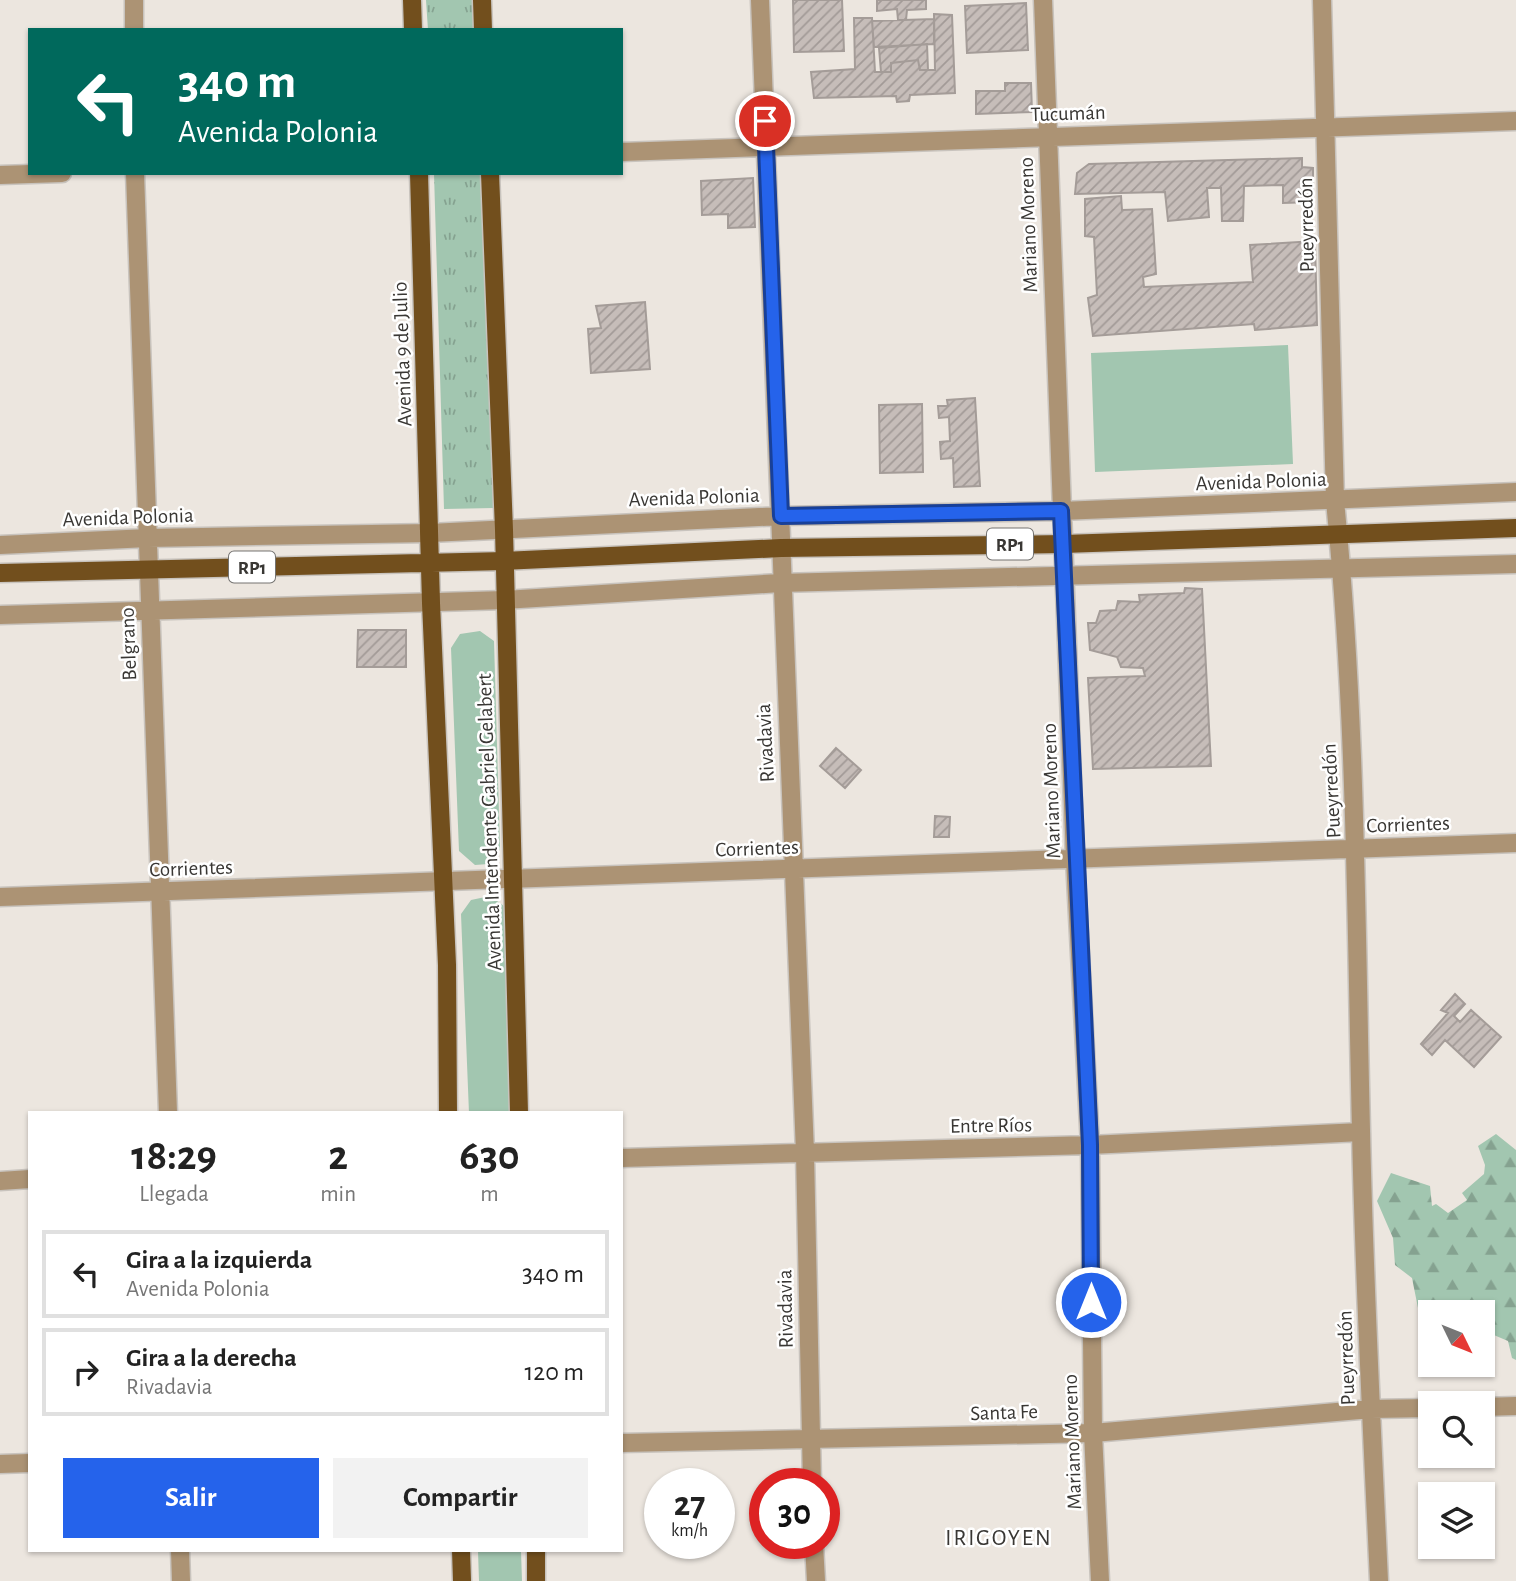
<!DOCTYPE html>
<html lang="es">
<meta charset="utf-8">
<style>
:root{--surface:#fff;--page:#f2f2f2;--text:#222;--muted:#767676;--line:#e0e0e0;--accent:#2563eb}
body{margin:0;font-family:"Alegreya Sans",sans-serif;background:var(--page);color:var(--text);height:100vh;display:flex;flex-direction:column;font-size:26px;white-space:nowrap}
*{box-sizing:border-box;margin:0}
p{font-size:23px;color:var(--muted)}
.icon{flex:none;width:38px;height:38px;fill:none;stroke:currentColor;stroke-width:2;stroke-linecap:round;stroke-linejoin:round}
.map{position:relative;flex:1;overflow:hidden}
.panel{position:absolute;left:28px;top:1111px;width:595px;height:441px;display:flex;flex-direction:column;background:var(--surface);border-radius:0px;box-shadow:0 2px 5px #0004}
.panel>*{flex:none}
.guide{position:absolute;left:28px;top:28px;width:595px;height:147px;border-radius:0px;box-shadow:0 2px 5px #0004;background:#00695c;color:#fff;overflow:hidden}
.needle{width:46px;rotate:133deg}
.buttons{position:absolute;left:1418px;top:1300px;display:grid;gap:14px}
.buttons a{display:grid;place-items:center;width:77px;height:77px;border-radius:0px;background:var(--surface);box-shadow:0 2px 5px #0004;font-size:35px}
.speed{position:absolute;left:644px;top:1468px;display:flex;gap:14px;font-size:35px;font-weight:700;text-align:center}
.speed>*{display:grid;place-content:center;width:91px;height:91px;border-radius:50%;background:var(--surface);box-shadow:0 2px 5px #0004;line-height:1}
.speed small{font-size:18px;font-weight:400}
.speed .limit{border:10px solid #d22;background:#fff;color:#111}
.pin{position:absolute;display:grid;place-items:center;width:60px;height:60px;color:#fff;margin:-30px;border:4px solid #fff;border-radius:50%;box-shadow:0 2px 7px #0007}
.me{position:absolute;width:77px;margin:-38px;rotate:0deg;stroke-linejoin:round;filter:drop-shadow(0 0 5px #0008)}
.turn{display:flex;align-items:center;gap:24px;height:147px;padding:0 35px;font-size:32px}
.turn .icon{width:91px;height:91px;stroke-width:2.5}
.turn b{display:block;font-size:49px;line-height:60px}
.eta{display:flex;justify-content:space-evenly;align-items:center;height:119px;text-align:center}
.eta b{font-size:42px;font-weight:700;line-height:49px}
.cta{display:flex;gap:14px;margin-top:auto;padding:14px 35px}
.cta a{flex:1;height:80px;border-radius:0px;background:var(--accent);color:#fff;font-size:28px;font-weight:700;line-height:80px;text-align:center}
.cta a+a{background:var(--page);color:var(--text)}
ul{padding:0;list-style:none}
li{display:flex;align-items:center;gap:21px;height:88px;margin:0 14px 10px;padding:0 21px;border:4px solid var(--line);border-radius:0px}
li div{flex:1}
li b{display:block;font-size:26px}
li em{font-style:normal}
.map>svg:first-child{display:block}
.grass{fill:#a2c6b0}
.forest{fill:url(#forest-firs)}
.park{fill:url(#park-tufts)}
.building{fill:url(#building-hatch);stroke:#a49c98;stroke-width:2}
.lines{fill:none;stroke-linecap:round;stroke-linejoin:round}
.minor-casing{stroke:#c8c3bd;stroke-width:21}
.major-casing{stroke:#c8c3bd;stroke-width:21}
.minor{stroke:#ac9374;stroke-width:18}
.major{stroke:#724f1d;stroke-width:18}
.route-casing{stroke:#184099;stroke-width:18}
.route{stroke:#2563eb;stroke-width:12}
.labels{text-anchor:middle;stroke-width:5;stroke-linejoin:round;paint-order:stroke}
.shield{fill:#fff;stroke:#747371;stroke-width:2}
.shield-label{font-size:19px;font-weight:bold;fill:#393734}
.street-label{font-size:21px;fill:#393734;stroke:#fff}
.neighbourhood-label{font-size:23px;letter-spacing:2px;fill:#393734;stroke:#fff}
</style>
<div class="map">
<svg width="1516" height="1581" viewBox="0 0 1516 1581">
<defs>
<pattern id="forest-firs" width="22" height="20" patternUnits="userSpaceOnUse" patternTransform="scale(1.75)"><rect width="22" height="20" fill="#a2c6b0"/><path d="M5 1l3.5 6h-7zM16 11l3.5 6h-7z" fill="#85a290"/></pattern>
<pattern id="park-tufts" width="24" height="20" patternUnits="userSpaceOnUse" patternTransform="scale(1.75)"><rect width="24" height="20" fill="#a2c6b0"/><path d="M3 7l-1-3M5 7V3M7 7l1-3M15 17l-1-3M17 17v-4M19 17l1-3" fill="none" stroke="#85a290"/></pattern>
<pattern id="building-hatch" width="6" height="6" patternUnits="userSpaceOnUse" patternTransform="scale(1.75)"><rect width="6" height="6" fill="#c6bdb9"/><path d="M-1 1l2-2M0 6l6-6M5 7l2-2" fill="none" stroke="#a29a97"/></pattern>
</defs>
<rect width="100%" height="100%" fill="#ece6df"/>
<path class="grass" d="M1288 345 1293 464 1095 472 1091 353Z
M480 631 494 641 500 849 488 864 475 865 459 851 451 648 460 634Z
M490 896 504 906 510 1113H469L461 914 471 900Z
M478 1551H521L522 1581H479Z"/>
<path class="forest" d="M1496 1134 1516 1150V1360L1512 1358 1508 1341 1482 1330V1312H1430V1318L1418 1308 1412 1278 1395 1265 1393 1238 1377 1201 1391 1173 1430 1186 1432 1206 1436 1204 1448 1213 1467 1200 1462 1193 1484 1174 1485 1165 1478 1146Z"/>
<path class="park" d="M426 0H473L475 30H428Z
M480 173 494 508 444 509 434 174Z"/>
<path class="building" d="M793 0H842L844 51 794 52Z
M877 0H926V9L907 10 906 20H898L897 9 877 11Z
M1026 3 1028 50 967 53 965 6Z
M934 14 952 15 955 93 910 95 909 101 897 102 896 96 814 98 811 72 855 69 854 18H872L875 72H891V63L918 60 920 70H935Z
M934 19V44L874 47 872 21Z
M927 44 928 70H920L918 60 891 63V72H881L879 48Z
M1005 83H1031L1032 112 976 114V91H1005Z
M1302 158V167L1313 168V202L1283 203V185L1244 186 1243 221H1222L1221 188H1207L1209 217 1168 221 1165 192 1075 194 1077 173 1089 164Z
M753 178 755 227 728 228V214L702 215 701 181Z
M1121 196 1122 210 1152 209 1156 274 1143 277 1144 287 1253 282 1250 245 1315 241 1317 325 1255 330 1254 324 1093 336 1088 298 1097 295 1094 237 1085 236V199Z
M645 302 650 369 591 373 588 329 601 328 596 306Z
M975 398 980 486 954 487 953 458 941 459 940 442 950 441 949 417 939 418 938 406H948L947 400Z
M922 404 923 472 880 473 879 405Z
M1185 588 1202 589 1211 766 1093 769 1088 678 1145 676 1143 668 1121 667 1117 657 1090 650 1088 623H1096L1100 611 1116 610 1118 601 1140 602 1139 595 1184 593Z
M358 630H406V667H357Z
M836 748 861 770 845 788 820 766Z
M935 816 950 817 949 837H934Z
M1455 994 1465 1004 1454 1016 1460 1022 1471 1010 1501 1037 1474 1067 1445 1040 1432 1055 1421 1044 1448 1013 1441 1010Z"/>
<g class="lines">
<defs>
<path id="minor" d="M134 0V30
M760 0 805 1153 812 1484
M1043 0 1075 859 1090 1145 1093 1433 1100 1581
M1322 0 1335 501C1356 710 1356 920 1361 1130 1364 1280 1372 1431 1379 1581
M621 152 1516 121
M135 173 168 1113
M0 175 62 173
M0 545 148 538 430 533 781 516 1061 511 1516 492
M0 615 505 600 780 583 1516 564
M0 897 1516 843
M621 1158 1090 1145 1361 1132
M0 1181 30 1179
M1482 1407 1516 1406
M621 1443 1093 1433 1371 1409 1430 1408
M0 1464 30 1463
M814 1544 816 1581
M180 1550 181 1581"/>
<path id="major" d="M412 0 413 30
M482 0 483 30
M419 173 431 603 447 965 448 1113
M490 173 504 530 519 1113
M0 573 505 561 781 548 1064 544 1516 528
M461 1550 462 1581
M536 1550V1581"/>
</defs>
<use href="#minor" class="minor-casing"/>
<use href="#major" class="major-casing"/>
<use href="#minor" class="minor"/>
<use href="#major" class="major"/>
</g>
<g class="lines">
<defs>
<path id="route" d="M765 121 781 516 1061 511 1090 1145 1091 1302"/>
</defs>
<use href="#route" class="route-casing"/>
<use href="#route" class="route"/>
</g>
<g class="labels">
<g class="shield">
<rect x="987" y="528.5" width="46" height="31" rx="5"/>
<rect x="229" y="551.5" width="46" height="31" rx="5"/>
</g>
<g class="shield-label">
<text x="1010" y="551">RP1</text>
<text x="252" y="574">RP1</text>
</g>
<g class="street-label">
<text transform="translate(1068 113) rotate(-2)" y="7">Tucumán</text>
<text transform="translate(1028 225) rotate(-92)" y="7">Mariano Moreno</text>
<text transform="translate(1306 225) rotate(-91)" y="7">Pueyrredón</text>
<text transform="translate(402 354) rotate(-92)" y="7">Avenida 9 de Julio</text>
<text transform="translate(1261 481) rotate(-2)" y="7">Avenida Polonia</text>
<text transform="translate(694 497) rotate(-2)" y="7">Avenida Polonia</text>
<text transform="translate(128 517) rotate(-2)" y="7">Avenida Polonia</text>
<text transform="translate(128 644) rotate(-92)" y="7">Belgrano</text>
<text transform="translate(765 743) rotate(-93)" y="7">Rivadavia</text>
<text transform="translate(1051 791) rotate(-92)" y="7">Mariano Moreno</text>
<text transform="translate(1331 791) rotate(-93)" y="7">Pueyrredón</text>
<text transform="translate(489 822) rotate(-92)" y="7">Avenida Intendente Gabriel Gelabert</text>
<text transform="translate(1408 824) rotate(-2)" y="7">Corrientes</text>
<text transform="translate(757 848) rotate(-2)" y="7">Corrientes</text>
<text transform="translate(191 868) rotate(-2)" y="7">Corrientes</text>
<text transform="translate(991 1125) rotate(-1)" y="7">Entre Ríos</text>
<text transform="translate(785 1309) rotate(-91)" y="7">Rivadavia</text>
<text transform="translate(1346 1358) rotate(-92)" y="7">Pueyrredón</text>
<text transform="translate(1004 1412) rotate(-2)" y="7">Santa Fe</text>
<text transform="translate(1072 1442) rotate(-92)" y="7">Mariano Moreno</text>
</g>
<g class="neighbourhood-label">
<text x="999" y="1545">IRIGOYEN</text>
</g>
</g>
</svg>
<div class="buttons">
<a><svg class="needle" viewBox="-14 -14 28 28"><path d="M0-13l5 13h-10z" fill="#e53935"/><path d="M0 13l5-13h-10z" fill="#767676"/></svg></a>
<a><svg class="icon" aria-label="search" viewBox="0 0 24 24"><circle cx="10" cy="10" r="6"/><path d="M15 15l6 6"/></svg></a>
<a><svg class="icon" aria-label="layers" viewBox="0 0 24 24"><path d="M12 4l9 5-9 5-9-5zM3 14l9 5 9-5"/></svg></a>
</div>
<div class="speed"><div>27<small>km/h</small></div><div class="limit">30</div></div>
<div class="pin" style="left:765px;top:121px;background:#d93025"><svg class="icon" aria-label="arrive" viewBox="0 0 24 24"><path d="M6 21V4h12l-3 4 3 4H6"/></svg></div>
<svg class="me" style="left:1091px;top:1302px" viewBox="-20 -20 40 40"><circle r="17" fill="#2563eb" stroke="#fff" stroke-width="3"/><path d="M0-11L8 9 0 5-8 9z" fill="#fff"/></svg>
<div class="guide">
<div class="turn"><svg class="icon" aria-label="left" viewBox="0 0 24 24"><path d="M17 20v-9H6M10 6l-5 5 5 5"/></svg><div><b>340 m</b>Avenida Polonia</div></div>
</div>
<section class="panel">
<div class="eta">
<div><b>18:29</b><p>Llegada</p></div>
<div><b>2</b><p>min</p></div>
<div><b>630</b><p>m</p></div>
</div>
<ul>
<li><svg class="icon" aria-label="left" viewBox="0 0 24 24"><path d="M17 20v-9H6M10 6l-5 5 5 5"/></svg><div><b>Gira a la izquierda</b><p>Avenida Polonia</p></div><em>340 m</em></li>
<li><svg class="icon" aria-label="right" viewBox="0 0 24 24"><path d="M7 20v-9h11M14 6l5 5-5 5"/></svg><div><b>Gira a la derecha</b><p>Rivadavia</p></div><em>120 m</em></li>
</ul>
<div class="cta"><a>Salir</a><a>Compartir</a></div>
</section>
</div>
